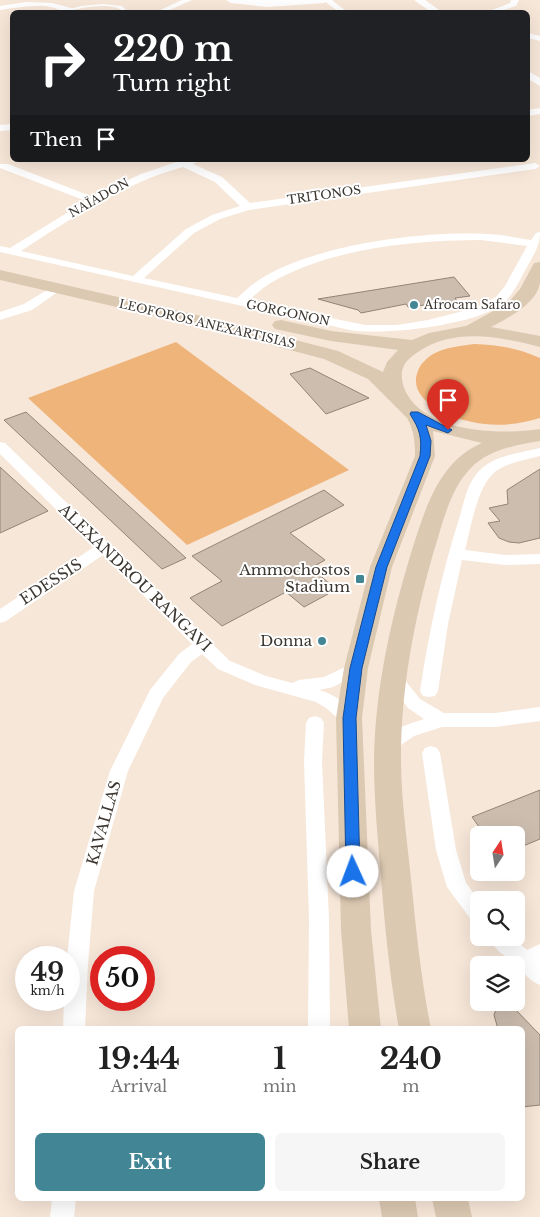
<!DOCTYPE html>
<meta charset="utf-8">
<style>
:root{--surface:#fff;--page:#f6f6f6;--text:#222;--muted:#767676;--accent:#428595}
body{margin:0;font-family:"Libre Baskerville",serif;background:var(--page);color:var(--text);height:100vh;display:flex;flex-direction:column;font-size:19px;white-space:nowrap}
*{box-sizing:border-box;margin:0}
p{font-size:16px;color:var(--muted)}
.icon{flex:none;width:28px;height:28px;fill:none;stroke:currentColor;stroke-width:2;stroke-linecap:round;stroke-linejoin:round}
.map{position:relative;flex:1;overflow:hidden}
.panel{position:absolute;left:15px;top:1026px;width:510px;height:175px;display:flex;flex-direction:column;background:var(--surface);border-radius:8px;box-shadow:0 5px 20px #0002}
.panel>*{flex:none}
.top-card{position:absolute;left:10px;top:10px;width:520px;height:152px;border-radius:8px;box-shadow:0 5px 20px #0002;background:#202124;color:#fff;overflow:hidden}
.needle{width:32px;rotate:12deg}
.controls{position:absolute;left:470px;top:826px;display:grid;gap:10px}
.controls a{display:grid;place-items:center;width:55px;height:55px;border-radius:8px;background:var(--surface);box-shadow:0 5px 20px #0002;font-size:25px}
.speed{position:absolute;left:15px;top:946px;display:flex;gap:10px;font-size:25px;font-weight:700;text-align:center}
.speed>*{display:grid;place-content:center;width:65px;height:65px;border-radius:50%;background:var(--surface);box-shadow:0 5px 20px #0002;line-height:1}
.speed small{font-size:12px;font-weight:400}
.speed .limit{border:8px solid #d22;background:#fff;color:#111}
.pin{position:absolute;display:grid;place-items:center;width:42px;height:42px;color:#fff;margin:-51px -21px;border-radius:50% 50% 50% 0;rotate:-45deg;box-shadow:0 0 5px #0007}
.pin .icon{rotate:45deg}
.me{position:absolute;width:55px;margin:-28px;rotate:358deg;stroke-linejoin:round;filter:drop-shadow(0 0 4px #0008)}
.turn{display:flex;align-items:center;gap:18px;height:105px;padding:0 20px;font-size:22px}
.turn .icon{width:65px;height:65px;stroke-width:2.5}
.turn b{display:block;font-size:35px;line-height:42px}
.then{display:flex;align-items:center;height:48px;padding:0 20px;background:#0003;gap:10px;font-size:19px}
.eta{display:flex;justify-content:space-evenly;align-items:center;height:85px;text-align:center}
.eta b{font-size:30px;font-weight:700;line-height:35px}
.cta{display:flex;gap:10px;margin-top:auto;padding:10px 20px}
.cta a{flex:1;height:58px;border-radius:8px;background:var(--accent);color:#fff;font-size:20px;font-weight:700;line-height:58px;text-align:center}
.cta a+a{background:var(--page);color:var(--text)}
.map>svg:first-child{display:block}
.green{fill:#efb47a}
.building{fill:#ccbdaf;stroke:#928477}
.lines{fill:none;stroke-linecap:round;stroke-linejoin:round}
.service{fill:#fff;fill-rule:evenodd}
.minor{fill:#fff;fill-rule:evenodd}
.tertiary{fill:#fff;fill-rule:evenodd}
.secondary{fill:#dcc9b2;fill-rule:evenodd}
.route{fill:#1a73e8;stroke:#114b97}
.poi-dot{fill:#428595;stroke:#fff;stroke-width:2}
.labels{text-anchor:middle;stroke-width:4;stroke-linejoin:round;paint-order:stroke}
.far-street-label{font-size:12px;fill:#3c3630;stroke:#fff}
.far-poi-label{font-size:12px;fill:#3c3630;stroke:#fff;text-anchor:start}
.poi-label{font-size:15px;fill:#3c3630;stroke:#fff;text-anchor:end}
.street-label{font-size:15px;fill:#3c3630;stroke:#fff}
</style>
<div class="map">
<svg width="540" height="1217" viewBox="0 0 540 1217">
<rect width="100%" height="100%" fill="#f7e7d9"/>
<path class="green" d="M176 342 349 470 187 545 28 398Z
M474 344C498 345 518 348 540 358V418C517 425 495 427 472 422 449 418 406 400 418 371 420 364 427 358 433 354 446 347 460 346 474 344Z"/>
<path class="building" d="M454 277 470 296 455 298 457 301 408 307 406 304 361 313 358 310 318 299Z
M310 368 369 398 326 414 290 374Z
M26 412 186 558 162 569 4 420Z
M0 467 48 511 0 533Z
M540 469V538L519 543 509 542 499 538 488 523 500 521 489 508 508 504 507 490Z
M324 490 344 505 290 533 325 560 311 568 330 584 321 589 328 594 304 607 286 592 222 626 190 598 222 581 192 556Z
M540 790V839L516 849V835H485L472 817Z
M505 1006 514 1008 540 1035V1105L522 1107V1029H498L494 1015 497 1007Z"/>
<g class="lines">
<path class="service" d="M102 4 122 6 128 12H124C112 1 83 8 68 11L66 10 81 6Z"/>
<path class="minor" d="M182 0H192L165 12H156Z
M323 0H332L347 12H339Z
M511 0H519L516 6 497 12H487L510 3Z
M26 2 52 3 71 8 73 12C64 13 55 7 45 6 30 5 15 8 0 10V6Z
M528 33 540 36V41L528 38Z
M540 108V114L528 116V110Z
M12 124V130L0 131V125Z
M182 160H200L193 164 222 177 250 203 535 163 540 166 535 169 249 210 220 219 194 233 144 278 237 298C246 290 256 281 267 275 323 244 422 231 486 234 501 234 516 238 531 240L536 233 540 232C540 246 534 254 527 267 521 278 514 293 505 302 480 325 383 336 350 330L0 252V246L10 248 86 201 0 168V164H8L93 197 141 174ZM183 167 215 182 240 206 212 215 186 229 133 276 21 251C72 218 124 183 183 167ZM481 240 527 246 505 286 496 297 475 308 428 320 397 325H365L248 301C257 293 266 285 276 280 334 248 416 240 481 240Z
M55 285 59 287 61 289 59 291 32 310 0 320V312L24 304Z
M0 442 5 443 230 661 266 676 292 683 299 680 324 677 356 662 362 664 365 668 362 672 333 687 319 690C334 694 350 705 358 718L355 723 349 725 343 723 326 708 316 702 255 685 218 669 202 654 191 662 163 698 128 771 94 891 88 964 85 1029H63L64 1000H69V958H67L74 891 110 771 150 690 179 654 192 644 103 555 6 621 0 623V609L94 547 0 454Z
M540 448V456C525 460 509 462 496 471 477 485 471 528 465 550L505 555 540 554V564L505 565 462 560 448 624 438 691 435 696 429 697 423 696 420 691C429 632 441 575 459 519 464 502 467 483 480 470 495 455 520 453 540 448Z
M394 672 400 674 420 699 444 713H495L540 707V721L495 727H442L414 736 394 750 388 752 382 750 379 745C387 730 409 724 424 719L408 708 388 682 385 678 388 674Z
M315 716 321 718 324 723 322 761 329 919 330 1029H308L309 919 304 761 306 723 309 718Z
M431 746 437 748 440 753 456 850 466 883 479 900V924L472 921 447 887 436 850 422 753 425 748Z
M489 938H513L527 950 540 944V985C529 981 524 972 516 965 507 957 494 950 489 938Z
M52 1199H76L74 1217H50Z"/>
<path class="tertiary" d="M226 0H329L324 3 267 7 231 3Z
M414 0H425L442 12H431Z
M528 71 540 78V86L528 79Z"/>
<path class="secondary" d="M540 262C540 269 540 276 540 282 538 303 508 318 491 327L540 336V347C500 337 455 327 418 352 412 356 405 361 403 368 400 376 403 387 407 394 429 433 501 435 540 429V441C516 445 488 450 471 468 449 490 442 526 433 554 414 620 401 689 401 759 401 799 407 839 411 879 416 929 421 979 431 1029H399C390 979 385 929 381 878 378 840 374 801 374 761 375 689 391 618 412 550 425 509 439 461 482 443L433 431 435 456 392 567 368 668 362 718 371 930 381 1029H349L341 930 336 718 344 668 370 567 415 456C415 442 414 430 407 418L368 379 324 359 207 328 0 280V270L210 318 338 351 383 372 387 362 398 350 331 341 275 329 272 325 275 321 281 320 331 331 412 340 429 333 466 326 508 303 520 289 534 263Z
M379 1199H415L418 1217H382Z
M432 1199H468L472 1217H436Z"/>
</g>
<path class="route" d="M411 412H418L452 430 448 433 426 425 431 441 430 456 387 567 362 668 356 718 360 872 358 876 353 878 348 876 346 872 343 718 350 668 376 567 420 456C422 437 420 430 410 414Z"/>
<g class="poi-dot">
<circle cx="414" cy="305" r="5"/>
<rect x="355" y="574" width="10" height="10" rx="2.5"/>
<circle cx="322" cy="641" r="5"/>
</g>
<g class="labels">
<g class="far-street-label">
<text transform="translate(324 195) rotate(-8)" y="4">TRITONOS</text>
<text transform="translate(99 198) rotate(-29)" y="4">NAÏADON</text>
<text transform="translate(288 313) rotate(12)" y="4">GORGONON</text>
<text transform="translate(207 324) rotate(13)" y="4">LEOFOROS ANEXARTISIAS</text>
</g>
<g class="far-poi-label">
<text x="424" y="309">Afrocam Safaro</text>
</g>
<g class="poi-label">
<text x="350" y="575">Ammochostos<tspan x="350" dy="17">Stadium</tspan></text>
<text x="312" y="646">Donna</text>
</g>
<g class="street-label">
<text transform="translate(135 578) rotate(44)" y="5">ALEXANDROU RANGAVI</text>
<text transform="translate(51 582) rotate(-33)" y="5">EDESSIS</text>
<text transform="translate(104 823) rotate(-74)" y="5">KAVALLAS</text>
</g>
</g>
</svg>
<div class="controls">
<a><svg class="needle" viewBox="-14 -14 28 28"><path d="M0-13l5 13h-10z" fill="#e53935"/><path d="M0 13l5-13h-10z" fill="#767676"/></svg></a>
<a><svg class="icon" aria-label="search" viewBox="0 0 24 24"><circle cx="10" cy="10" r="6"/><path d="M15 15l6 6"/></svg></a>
<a><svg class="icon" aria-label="layers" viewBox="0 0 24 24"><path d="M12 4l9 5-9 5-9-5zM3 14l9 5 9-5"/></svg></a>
</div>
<div class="speed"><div>49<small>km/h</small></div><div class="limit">50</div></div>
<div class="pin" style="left:448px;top:430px;background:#d93025"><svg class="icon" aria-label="arrive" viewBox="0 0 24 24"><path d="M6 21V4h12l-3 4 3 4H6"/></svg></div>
<svg class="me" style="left:353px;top:872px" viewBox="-20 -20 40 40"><circle r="19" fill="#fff"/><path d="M0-13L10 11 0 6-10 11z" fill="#1a73e8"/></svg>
<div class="top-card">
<div class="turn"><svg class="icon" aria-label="right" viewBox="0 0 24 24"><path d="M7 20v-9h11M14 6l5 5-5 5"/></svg><div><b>220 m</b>Turn right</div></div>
<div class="then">Then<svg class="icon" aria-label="arrive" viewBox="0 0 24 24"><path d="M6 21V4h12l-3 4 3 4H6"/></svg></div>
</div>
<section class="panel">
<div class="eta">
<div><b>19:44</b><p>Arrival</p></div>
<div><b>1</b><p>min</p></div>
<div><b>240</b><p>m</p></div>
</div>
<div class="cta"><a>Exit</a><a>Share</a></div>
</section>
</div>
